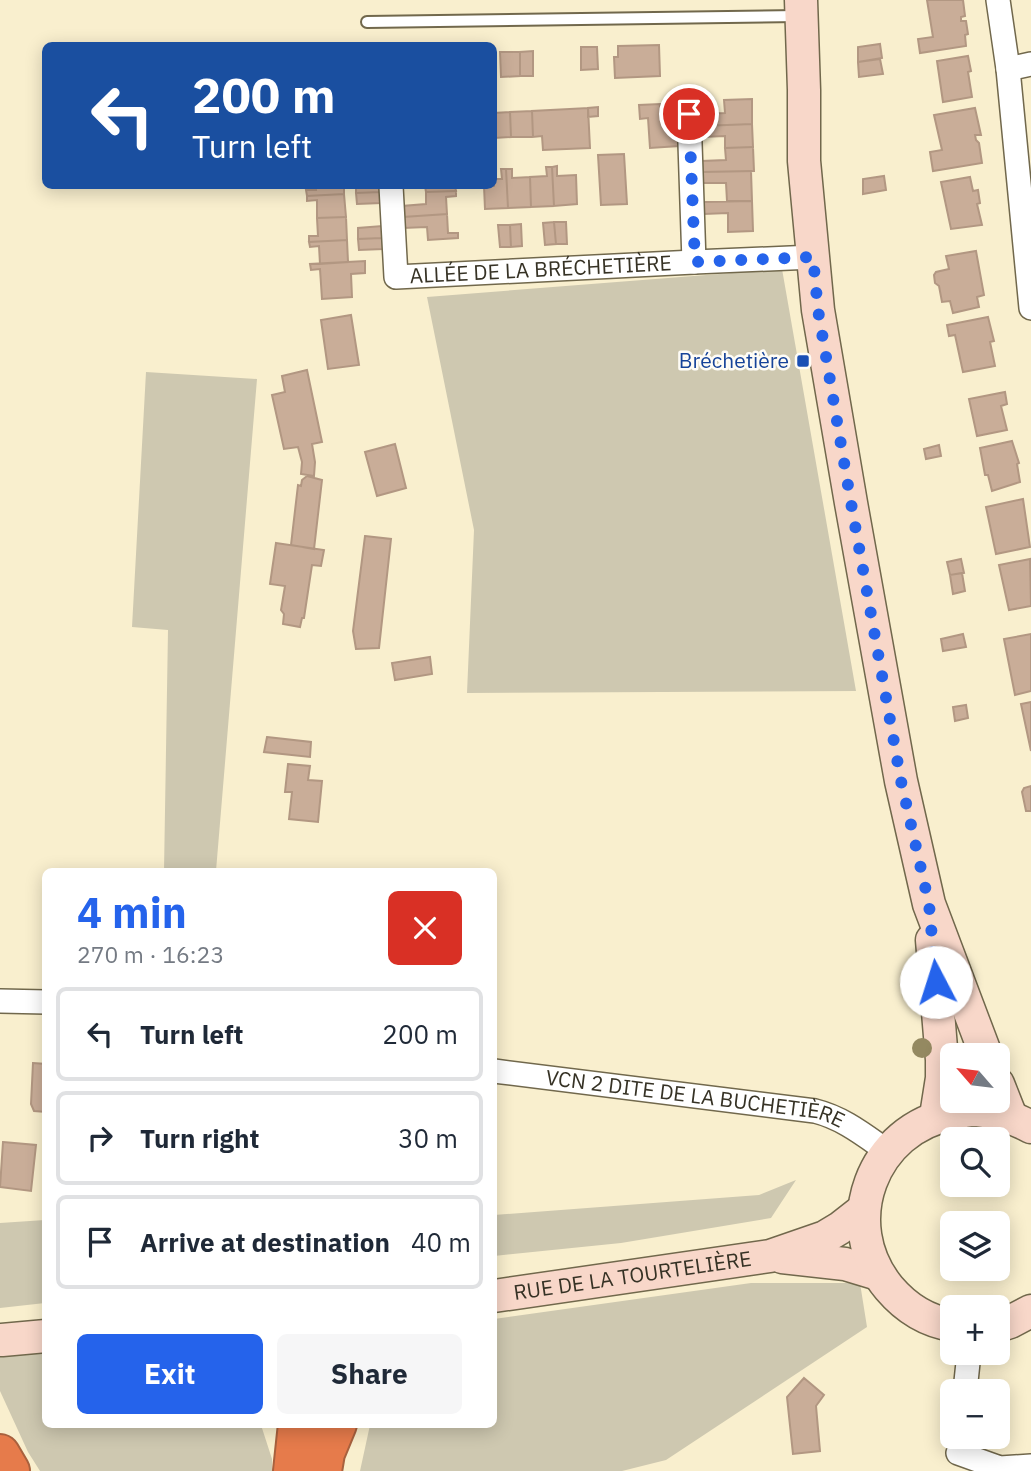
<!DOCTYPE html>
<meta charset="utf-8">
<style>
:root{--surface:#fff;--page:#f6f6f7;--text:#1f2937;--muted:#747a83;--line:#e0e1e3;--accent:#2563eb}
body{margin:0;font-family:"IBM Plex Sans",sans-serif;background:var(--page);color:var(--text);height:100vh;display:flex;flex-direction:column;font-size:26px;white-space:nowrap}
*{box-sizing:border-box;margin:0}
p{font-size:23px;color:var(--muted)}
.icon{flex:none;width:38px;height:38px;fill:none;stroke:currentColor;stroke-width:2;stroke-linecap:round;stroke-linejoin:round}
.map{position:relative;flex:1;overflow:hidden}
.details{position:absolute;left:42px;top:868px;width:455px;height:560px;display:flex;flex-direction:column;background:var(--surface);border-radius:10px;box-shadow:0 4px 18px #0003}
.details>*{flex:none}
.hud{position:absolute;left:42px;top:42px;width:455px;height:147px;border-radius:10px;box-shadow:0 4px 18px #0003;background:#1a4fa0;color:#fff;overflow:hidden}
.needle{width:46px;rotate:298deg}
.fabs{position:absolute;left:940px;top:1043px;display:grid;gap:14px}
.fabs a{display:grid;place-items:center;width:70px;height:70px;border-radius:10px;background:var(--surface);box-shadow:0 4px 18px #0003;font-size:35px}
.pin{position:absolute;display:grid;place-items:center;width:60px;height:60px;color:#fff;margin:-30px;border:4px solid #fff;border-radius:50%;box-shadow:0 2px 7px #0007}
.me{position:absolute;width:77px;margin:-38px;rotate:355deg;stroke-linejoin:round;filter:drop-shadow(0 0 5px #0008)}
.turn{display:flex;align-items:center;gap:24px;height:147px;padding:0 35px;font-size:32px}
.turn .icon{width:91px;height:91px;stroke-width:2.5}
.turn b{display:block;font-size:49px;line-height:60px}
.round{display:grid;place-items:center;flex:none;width:74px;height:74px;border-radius:10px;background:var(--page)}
.head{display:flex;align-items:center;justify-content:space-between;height:119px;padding:0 35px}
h1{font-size:42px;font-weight:700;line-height:52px;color:var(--accent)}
.cta{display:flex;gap:14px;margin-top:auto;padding:14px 35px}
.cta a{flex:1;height:80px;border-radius:10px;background:var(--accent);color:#fff;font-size:28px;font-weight:700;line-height:80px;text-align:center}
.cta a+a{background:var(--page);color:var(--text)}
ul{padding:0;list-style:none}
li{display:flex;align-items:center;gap:21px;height:94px;margin:0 14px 10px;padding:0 21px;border:4px solid var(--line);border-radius:10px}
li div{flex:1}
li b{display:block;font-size:26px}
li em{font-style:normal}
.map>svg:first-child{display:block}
.green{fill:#cec8b0}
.building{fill:#c9ad98;stroke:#b29782;stroke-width:2}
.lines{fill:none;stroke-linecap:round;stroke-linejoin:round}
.lane-casing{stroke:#71684c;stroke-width:14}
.street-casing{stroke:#71684c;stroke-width:26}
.secondary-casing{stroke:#71684c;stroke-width:35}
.highway-casing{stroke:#a8613e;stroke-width:42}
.lane{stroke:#fff;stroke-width:10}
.street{stroke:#fff;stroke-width:23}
.secondary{stroke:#f8d7c9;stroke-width:32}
.highway{stroke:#e67b4b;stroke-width:38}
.tree{fill:#948961}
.route{stroke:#2563eb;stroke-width:12;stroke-dasharray:0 21.6}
.transit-dot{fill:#1a4fb4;stroke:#fefcf6;stroke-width:2.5}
.labels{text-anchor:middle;stroke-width:5;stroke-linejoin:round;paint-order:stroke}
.street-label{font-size:21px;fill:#363225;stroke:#fefcf6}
.transit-label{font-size:21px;fill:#164399;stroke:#fefcf6;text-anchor:end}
</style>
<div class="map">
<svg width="1031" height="1471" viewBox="0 0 1031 1471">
<rect width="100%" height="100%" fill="#f9efce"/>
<path class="green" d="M782 269 856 691 467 693 474 530 427 297Z
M146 372 257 379 216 871H164L168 630 132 627Z
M796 1180 771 1218 621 1243 494 1256V1215L759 1195Z
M45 1220V1303L0 1308V1223Z
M751 1283H860L867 1327 666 1460 622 1471H360L370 1425 494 1424V1319Z
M45 1352 46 1424 261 1425 272 1459V1471H40L28 1452 0 1391V1356Z"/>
<path class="building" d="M927 0H963L965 16 961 17V21H966L968 34 965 35 966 46 920 53 918 39 933 37Z
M880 44 882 58 858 62V47Z
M659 45 660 76 615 78 614 57H618V46Z
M581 47H597L598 69 581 70Z
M533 51V76H520V52Z
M500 52H520V76L501 77Z
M968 56 971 71 968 72 972 97 943 102 937 61Z
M880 59 883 74 859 77 858 62Z
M752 99V124L702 126 701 114 725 113 724 100Z
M660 104 661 117 678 116 679 146 650 148 648 118 640 119 639 105Z
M598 107V116L588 117V108Z
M588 108 590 148 543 150 542 136 533 137 532 111Z
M975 108 981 135H975L976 140 979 143 982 163 933 171 930 152 942 150 934 115Z
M532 111 533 137H511L510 112Z
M510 112 511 137 494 138V113Z
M752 124 753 147 725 148V136L702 137V126Z
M753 147 754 171 703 172 702 161 726 160 725 148Z
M624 154 627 204 601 205 598 155Z
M557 166V176L576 175 577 204 554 206 552 167Z
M546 167H552L554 206 531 207 530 177 547 176Z
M501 169H506L508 208 485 209 484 186H494V179H502Z
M506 169H512V178L530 177 531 207 508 208Z
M751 171 752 201H727L726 183H703V172Z
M884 176 886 190 863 194V179Z
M970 177 973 191 978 190 980 203 977 204 982 225 951 229 941 182Z
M316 186H344V194L307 196 306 190H316Z
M356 186H380V192L356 193Z
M425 186H455L456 191 426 192Z
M456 191V196L446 197 447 214 403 217 402 206 426 204V192Z
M380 192 381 203 357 204 356 193Z
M344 194 346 217 317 218V200L307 201V196Z
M752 201 753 231 728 232V213L704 214V202Z
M447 214 448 233H458V238L428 240 427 227 403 228V217Z
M346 217 347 240 309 242V236H318L317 218Z
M554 222H566L567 244H556Z
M554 222 556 244 545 245 543 223Z
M521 224 522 246 511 247 510 225Z
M498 225H510L511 247H500Z
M382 226V238L358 239V228Z
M382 238 383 249 359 250 358 239Z
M347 240 348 262 320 264 319 246 310 247 309 242Z
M976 251 984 295 977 297 979 307 953 313 950 301 942 302 939 286 935 283 934 275 936 272 949 269 946 256Z
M365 261V273L351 274 352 297 322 299 320 269 311 270 310 264Z
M351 315 359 365 328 369 321 320Z
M988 317 994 341 990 342 995 366 963 372 955 335 949 336 947 325Z
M307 370 322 442 312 444 315 462 314 476 301 474 302 462 298 447 284 449 272 395 285 392 282 376Z
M1005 392 1007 404 1001 406 1007 430 977 436 969 399Z
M1012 441 1019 463 1017 464 1020 482 992 491 988 475H985L980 448Z
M395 444 406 488 377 496 365 452Z
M939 445 941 456 926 459 924 449Z
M307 476 322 480 314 549 291 545 298 485 301 486 302 480Z
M1023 499 1030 547 996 554 986 507Z
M365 536 391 539 379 648 356 649 353 631Z
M276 543 324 550 321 566 312 565 304 618H302L300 627 283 624 284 614 281 610 285 586 270 584Z
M961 559 964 573 950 575 947 562Z
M1030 559 1031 606 1009 610 999 565Z
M962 573 965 591 953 594 950 575Z
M963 634 966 647 943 651 941 639Z
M1031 634V691L1015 695 1004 639Z
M430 657 432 674 395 680 392 663Z
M1031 702V751L1021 704Z
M966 705 968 718 955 721 953 707Z
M267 737 311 742 310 757 264 752Z
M288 764 310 766 308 780 322 781 318 822 289 819 292 792H285Z
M1031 786V811H1026L1022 792 1024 788Z
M33 1063 46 1064V1112L34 1111 31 1104Z
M3 1142 36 1145 31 1191 0 1187Z
M804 1378 824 1395 816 1406 820 1451 793 1454 787 1397Z"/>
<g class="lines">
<defs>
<path id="lane" d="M367 22 798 16"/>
<g id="street">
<path d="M998 0 1008 69 1031 308"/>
<path d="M1008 69 1031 64"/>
<path d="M689 114 694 262 813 257"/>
<path id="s1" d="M391 186 396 277 694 262"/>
<path d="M0 1001 46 1002"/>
<path id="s2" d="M494 1071 815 1111C843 1118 864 1135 887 1151"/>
<path d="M965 1391 969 1353"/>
<path d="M958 1453 1000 1468 1031 1466"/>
</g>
<g id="secondary">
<path d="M801 0 804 90V161L818 310 851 503 901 781 929 904 986 1055"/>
<path d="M932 940 942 1060V1078L936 1116"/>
<path d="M998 1084 1011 1117"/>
<path d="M782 1257 845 1264 878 1274"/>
<path id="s3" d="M494 1296 770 1256 825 1237 840 1228 863 1210"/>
<path d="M952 1325C926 1321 906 1308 889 1288 836 1224 872 1128 953 1114 960 1112 968 1110 975 1110 995 1111 1014 1118 1031 1127"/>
<path d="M998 1326 1010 1322 1031 1311"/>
<path d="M2 1340 46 1336"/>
</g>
<path id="highway" d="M0 1454 10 1471
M293 1471 298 1424
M322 1471 325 1453 337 1424"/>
</defs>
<use href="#lane" class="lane-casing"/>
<use href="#street" class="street-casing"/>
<use href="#secondary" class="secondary-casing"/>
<use href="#highway" class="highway-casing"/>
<use href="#lane" class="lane"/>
<use href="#street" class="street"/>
<use href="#secondary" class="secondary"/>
<use href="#highway" class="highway"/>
</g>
<circle class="tree" cx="922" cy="1048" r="10"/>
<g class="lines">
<path class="route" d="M689 114 695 262 813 257 818 310 851 503 901 781 929 904 936 982"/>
</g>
<rect class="transit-dot" x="796" y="354" width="14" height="14" rx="3.5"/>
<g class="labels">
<g class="street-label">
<text dy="7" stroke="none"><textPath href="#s1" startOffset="236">ALLÉE DE LA BRÉCHETIÈRE</textPath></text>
<text dy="7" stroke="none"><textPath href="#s2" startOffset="203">VCN 2 DITE DE LA BUCHETIÈRE</textPath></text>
<text dy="7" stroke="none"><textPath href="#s3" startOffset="140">RUE DE LA TOURTELIÈRE</textPath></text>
</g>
<g class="transit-label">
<text x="789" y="368">Bréchetière</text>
</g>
</g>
</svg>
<div class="fabs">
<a><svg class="needle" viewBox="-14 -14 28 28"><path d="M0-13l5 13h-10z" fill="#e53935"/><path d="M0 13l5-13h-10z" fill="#747a83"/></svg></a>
<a><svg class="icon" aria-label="search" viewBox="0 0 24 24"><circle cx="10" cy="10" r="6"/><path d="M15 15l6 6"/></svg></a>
<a><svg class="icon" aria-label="layers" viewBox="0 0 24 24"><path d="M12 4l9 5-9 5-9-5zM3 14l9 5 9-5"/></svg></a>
<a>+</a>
<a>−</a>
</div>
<div class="pin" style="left:689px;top:114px;background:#d93025"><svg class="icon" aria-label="arrive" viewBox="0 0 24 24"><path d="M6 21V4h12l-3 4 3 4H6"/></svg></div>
<svg class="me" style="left:936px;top:982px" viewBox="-20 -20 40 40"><circle r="19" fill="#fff"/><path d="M0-13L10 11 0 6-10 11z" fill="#2563eb"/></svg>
<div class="hud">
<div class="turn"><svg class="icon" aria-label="left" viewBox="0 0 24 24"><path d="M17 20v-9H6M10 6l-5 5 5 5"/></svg><div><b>200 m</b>Turn left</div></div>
</div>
<section class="details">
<div class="head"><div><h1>4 min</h1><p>270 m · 16:23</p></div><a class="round" style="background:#d93025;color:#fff"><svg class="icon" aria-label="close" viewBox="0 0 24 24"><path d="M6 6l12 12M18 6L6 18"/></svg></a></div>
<ul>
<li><svg class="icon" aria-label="left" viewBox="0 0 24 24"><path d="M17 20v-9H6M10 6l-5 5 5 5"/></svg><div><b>Turn left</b></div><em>200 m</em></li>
<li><svg class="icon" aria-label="right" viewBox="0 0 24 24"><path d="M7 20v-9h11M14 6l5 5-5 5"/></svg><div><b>Turn right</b></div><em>30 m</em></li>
<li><svg class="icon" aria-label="arrive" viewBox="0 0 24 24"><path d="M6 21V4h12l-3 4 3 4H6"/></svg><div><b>Arrive at destination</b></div><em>40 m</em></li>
</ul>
<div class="cta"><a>Exit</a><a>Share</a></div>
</section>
</div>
